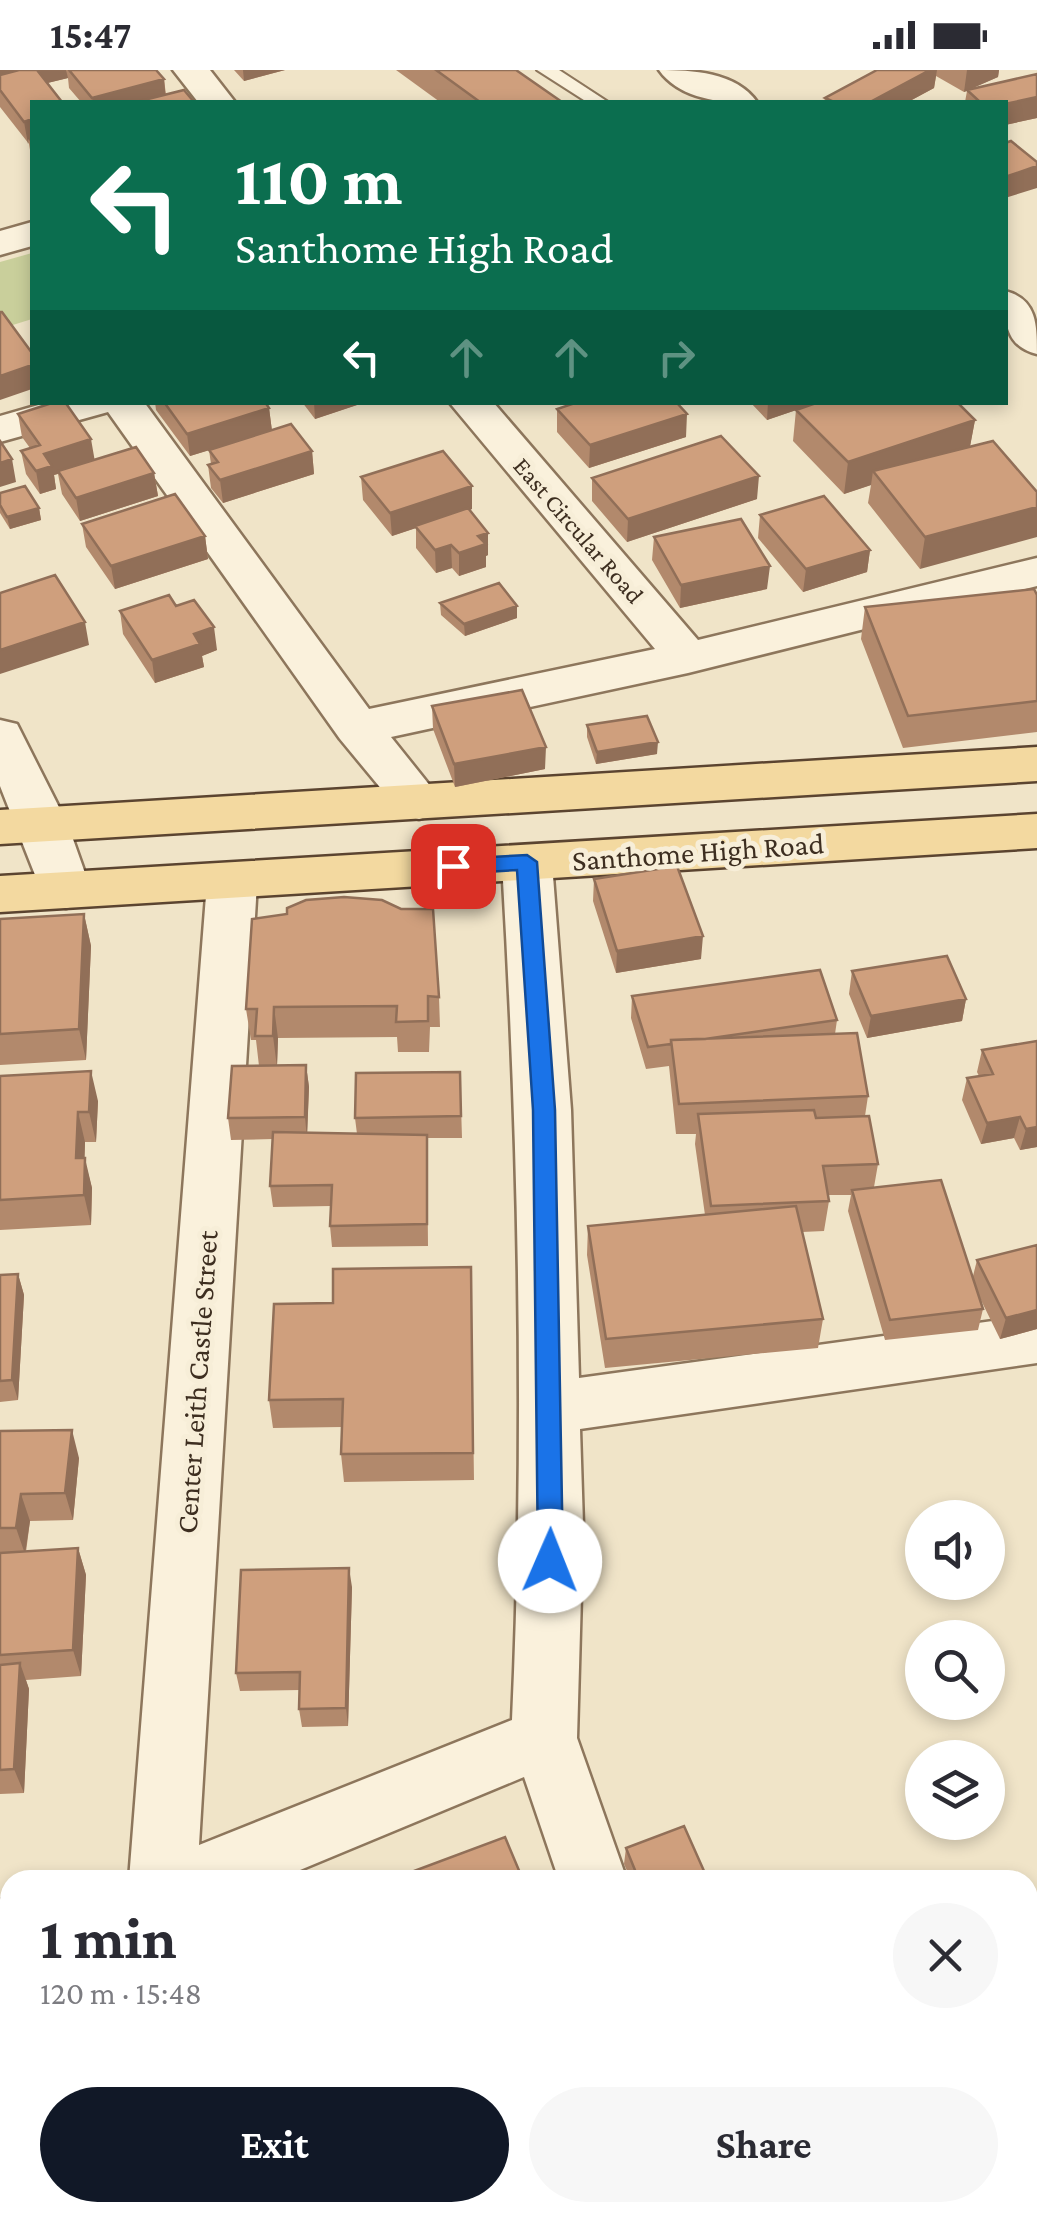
<!DOCTYPE html>
<meta charset="utf-8">
<style>
:root{--surface:#fff;--page:#f7f7f7;--text:#2b2b33;--muted:#7c7c81;--accent:#111827}
body{margin:0;font-family:"Crimson Pro",serif;background:var(--page);color:var(--text);height:100vh;display:flex;flex-direction:column;font-size:38px;white-space:nowrap}
*{box-sizing:border-box;margin:0}
p{font-size:32px;color:var(--muted)}
.icon{flex:none;width:55px;height:55px;fill:none;stroke:currentColor;stroke-width:2;stroke-linecap:round;stroke-linejoin:round}
.map{position:relative;flex:1;overflow:hidden}
.panel{position:absolute;left:0px;top:1800px;width:1038px;height:352px;display:flex;flex-direction:column;background:var(--surface);border-radius:30px 30px 0 0;box-shadow:0 5px 15px #0003}
.panel>*{flex:none}
.top-card{position:absolute;left:30px;top:30px;width:978px;height:305px;border-radius:0px;box-shadow:0 5px 15px #0003;background:#0b6e4f;color:#fff;overflow:hidden}
.tools{position:absolute;left:905px;top:1430px;display:grid;gap:20px}
.tools a{display:grid;place-items:center;width:100px;height:100px;border-radius:50%;background:var(--surface);box-shadow:0 5px 15px #0003;font-size:50px}
.pin{position:absolute;display:grid;place-items:center;width:85px;height:85px;color:#fff;margin:-42px;border-radius:20px;box-shadow:0 5px 15px #0006}
.me{position:absolute;width:110px;margin:-55px;rotate:1deg;stroke-linejoin:round;filter:drop-shadow(0 0 8px #0008)}
.turn{display:flex;align-items:center;gap:35px;height:210px;padding:0 40px;font-size:45px}
.turn .icon{width:130px;height:130px;stroke-width:2.5}
.turn b{display:block;font-size:70px;line-height:85px}
.lanes{display:flex;align-items:center;height:95px;padding:0 40px;background:#0003;justify-content:center;gap:50px;direction:ltr}
.lanes .off{opacity:.35}
.round{display:grid;place-items:center;flex:none;width:105px;height:105px;border-radius:52px;background:var(--page)}
.summary{display:flex;align-items:center;justify-content:space-between;height:170px;padding:0 40px}
h1{font-size:60px;font-weight:700;line-height:75px}
.button{display:flex;gap:20px;margin-top:auto;padding:20px 40px}
.button a{flex:1;height:115px;border-radius:60px;background:var(--accent);color:#fff;font-size:40px;font-weight:700;line-height:115px;text-align:center}
.button a+a{background:var(--page);color:var(--text)}
.status{display:flex;justify-content:space-between;align-items:center;height:70px;padding:0 50px;background:var(--surface);direction:ltr}
.status svg{height:28px;fill:currentColor}
.map>svg:first-child{display:block}
.green{fill:#c9cf9b}
.lines{fill:none;stroke-linecap:round;stroke-linejoin:round}
.service-casing{stroke:#8d765c;stroke-width:4}
.minor-casing{stroke:#8d765c;stroke-width:5}
.tertiary-casing{stroke:#8d765c;stroke-width:5}
.primary-casing{stroke:#5b4430;stroke-width:5}
.service{fill:#faf1dc;fill-rule:evenodd}
.minor{fill:#faf1dc;fill-rule:evenodd}
.tertiary{fill:#faf1dc;fill-rule:evenodd}
.primary{fill:#f3d9a0;fill-rule:evenodd}
.wall{fill:#b2896c}
.shaded-wall{fill:#916f58}
.building{fill:#cf9f7d;stroke:#916f58;stroke-width:2.5}
.route{fill:#1a73e8;stroke:#114b97;stroke-width:2.5}
.labels{text-anchor:middle;stroke-width:10;stroke-linejoin:round;paint-order:stroke}
.far-street-label{font-size:25px;fill:#3d2e20;stroke:#f7eed8}
.street-label{font-size:30px;fill:#3d2e20;stroke:#f7eed8}
</style>
<div class="status"><b>15:47</b><svg viewBox="0 0 49 12"><path d="M0 12V9h3v3zM5 12V6h3v6zM10 12V3h3v9zM15 12V0h3v12zM26 1h20v11H26zM47 4h2v5h-2z"/></svg></div>
<div class="map">
<svg width="1037" height="2151" viewBox="0 0 1037 2151">
<rect width="100%" height="100%" fill="#f0e4c8"/>
<path class="green" d="M32 183V249L0 259V192Z"/>
<g class="lines">
<defs>
<path id="service" d="M537 0H559L608 32H587Z"/>
<path id="minor" d="M173 0H210L235 32H198Z
M32 152V176L0 185V161Z
M49 332H144L369 639 655 579 449 332H493L698 570 1037 488V516L688 603 391 667 443 732 436 744 419 749 402 744 340 669 108 342 0 372V346Z
M0 650 17 654 68 755 91 820 84 833 66 838 48 833 41 820 0 716Z
M527 775 545 780 552 793 571 1040 579 1308 1037 1245V1293L580 1359 583 1455 577 1668 627 1810H559L524 1707 276 1810H129L207 813 214 800 232 795 250 800 257 813 199 1775 512 1650C525 1364 519 1079 502 793L509 780Z
M10 1828V1896L0 1898V1830Z
M671 2142H745L748 2151H674Z"/>
<path id="tertiary" d="M659 0C692 0 736 2 757 32 725 34 680 30 659 0Z
M1005 221C1037 229 1037 255 1037 284 1004 276 1005 250 1005 221Z"/>
<path id="primary" d="M1037 677V711L0 774V740Z
M1037 744V778L0 842V806Z"/>
</defs>
<use href="#service" class="service-casing"/>
<use href="#minor" class="minor-casing"/>
<use href="#tertiary" class="tertiary-casing"/>
<use href="#primary" class="primary-casing"/>
<use href="#service" class="service"/>
<use href="#minor" class="minor"/>
<use href="#tertiary" class="tertiary"/>
<use href="#primary" class="primary"/>
</g>
<path class="wall" d="M0 0H156L164 9 166 25 194 32H81L69 18 68 8 47 13 32 32V92L29 74 0 37Z
M234 0H285L244 11Z
M396 0H516L562 32H440Z
M877 0H999L998 7 970 19 1037 4V48L1005 55V32H965L967 21 964 22 936 6 934 18 908 32H824L825 28Z
M155 332H265L269 338 272 361 312 381 314 404 223 433 211 418 208 395 211 394 209 380 190 386 156 340Z
M302 332H366L315 349Z
M750 332H957L975 350 970 376 920 499 868 433 871 415 844 424 793 371 796 340 767 350Z
M557 339 686 367 589 398 557 362Z
M18 344 95 390 154 403 158 426 80 451 62 424 58 404 54 405 56 419 40 424 26 404 21 381 30 378 22 367Z
M361 407 472 416V439L469 440 488 463V485L486 486V497L459 506 452 498 436 503 416 478V458L392 466 363 430Z
M592 408 757 429 627 472 592 431Z
M0 423 39 438 41 450 10 459 0 443Z
M760 445 870 480 867 502 803 522 758 468Z
M82 454 205 466 208 489 115 519 86 477Z
M654 467 767 519 680 538 652 490Z
M1037 525V662L903 678 861 569 865 537Z
M440 533 517 548 465 566 441 545Z
M176 536 217 580 202 586 204 597 155 613 123 564 120 541Z
M432 636 545 699 455 717 433 659Z
M587 655 657 684 596 694 587 667Z
M594 809 701 889 616 903 593 831Z
M84 844 91 876 86 990 0 995V849Z
M252 849 439 927 440 957H430L429 982H398L397 967 278 968 277 995H306L309 1017 307 1063 357 1064 355 1048 460 1002 462 1068H427L428 1176 332 1177 330 1156 331 1136 273 1137 270 1116 273 1069 231 1070 228 1048 259 996 256 970H251L246 939Z
M852 901 966 929 962 951 867 968 849 924Z
M632 926 837 950 835 964 868 1026 865 1046 878 1094 874 1117 973 1206 977 1190 1037 1175V1259L1000 1269 979 1226 983 1239 978 1260 885 1270 848 1141 851 1125H828L829 1131 824 1161 802 1162 823 1249 818 1278 605 1298 587 1185 588 1156 705 1145 695 1074 696 1064H676L669 996 646 999 631 948Z
M982 980 1037 1077 1020 1080 1014 1068 981 1074 962 1030 967 1008 979 1006 977 1002Z
M0 1006 98 1031 96 1072H85L84 1088 92 1118 91 1155 0 1160Z
M471 1197 474 1410 344 1412 341 1384 342 1357 273 1358 269 1330 333 1233Z
M18 1204 24 1225 18 1330 0 1332V1205Z
M0 1361 79 1388 73 1450 30 1451 26 1482 78 1478 86 1505 81 1606 26 1610 29 1619 24 1723 0 1724Z
M352 1517 348 1656 302 1657 299 1639 300 1620 240 1621 236 1603Z
M626 1778 708 1810H631L624 1794Z
M850 2142H1028L1037 2151H854Z"/>
<path class="shaded-wall" d="M0 0H66L68 8 3 24 0 20Z
M243 0H285L244 11Z
M930 0H937L934 18 908 32H870Z
M967 0H999L998 7 964 22Z
M164 9 166 31 93 32 92 28Z
M1037 27V48L1005 55V34Z
M32 49V73L28 69V74L24 52Z
M1037 96V118L1005 128V107Z
M32 295V319L0 330V306Z
M314 332H366L315 349Z
M768 332H820L767 350Z
M269 338 272 361 190 386 187 364Z
M687 344 686 367 589 398 590 375Z
M975 350 969 382 873 401 871 415 844 424 848 392Z
M91 369 95 392 54 405 56 419 40 424 36 401 44 384Z
M312 381 314 404 223 433 220 410Z
M12 389 16 412 0 417V393Z
M154 403 158 426 80 451 76 428Z
M759 406 757 429 627 472 628 449Z
M472 416V439L417 458 415 456 416 458 392 466 390 443Z
M1037 437V467L920 499 925 467Z
M39 438 41 450 10 459 7 447Z
M488 463V485L486 486V497L459 506V483L478 466Z
M205 466 208 489 115 519 111 496Z
M451 475 452 498 436 503 435 480Z
M870 480 867 502 803 522 806 499Z
M770 496 767 519 680 538 681 515Z
M517 536V548L465 566 464 554Z
M85 552 89 575 0 604V580Z
M214 557 217 580 202 586 204 597 155 613 152 590 194 564Z
M658 672 657 684 596 694 597 682Z
M546 677 545 699 455 717 454 694Z
M84 844 91 876 86 990 79 959Z
M703 866 701 889 616 903 617 881Z
M966 929 962 951 867 968 871 946Z
M274 937 278 968 277 997 273 966Z
M306 995 309 1017 307 1069 305 1047Z
M91 1001 98 1031 96 1072 89 1042Z
M78 1042 85 1072 84 1118 76 1088Z
M1020 1047 1014 1068 981 1074 987 1053Z
M1037 1057V1077L1020 1080 1026 1059Z
M85 1088 92 1118 91 1155 84 1125Z
M18 1204 24 1225 18 1330 12 1310Z
M1037 1240V1259L1000 1269 1006 1248Z
M72 1360 79 1388 73 1450 65 1423Z
M21 1424 30 1451 25 1484 16 1458Z
M78 1478 86 1505 81 1606 73 1580Z
M349 1498 352 1517 348 1656 346 1638Z
M20 1593 29 1619 24 1723 14 1699Z"/>
<path class="building" d="M19 0H37L62 32H32V49L24 52 0 20V5Z
M69 0H156L164 9 92 28Z
M436 0H516L562 32H480Z
M877 0H930L870 32H834L825 28Z
M1037 4V27L1005 34V32H980L967 20Z
M184 20 194 32H136Z
M1011 71 1037 92V96L1005 107V73Z
M0 242H2L32 283V295L0 306Z
M55 332H65L91 369 44 384 52 396 36 401 21 381 40 375 18 344Z
M164 332H265L269 338 187 364Z
M578 332H676L687 344 590 375 557 339Z
M819 332H957L975 350 848 392 796 340Z
M291 354 312 381 220 410 208 395 218 392 209 380Z
M721 366 759 406 628 449 592 408Z
M0 371 12 389 0 393Z
M993 371 1037 422V437L925 467 873 401Z
M136 377 154 403 76 428 58 401Z
M443 381 472 416 390 443 361 407Z
M25 416 39 438 7 447 0 435V423Z
M175 424 205 466 111 496 82 454Z
M824 426 870 480 806 499 760 445Z
M468 438 488 463 478 466 486 474 459 483 451 475 435 480 415 456Z
M741 449 770 496 681 515 654 467Z
M55 505 85 552 0 580V523Z
M499 513 517 536 464 554 440 533Z
M1034 519 1037 525V631L908 646 865 537Z
M169 525 176 536 194 530 214 557 194 564 200 574 152 590 120 541Z
M522 620 546 677 454 694 432 636Z
M647 646 658 672 597 682 587 655Z
M677 796 703 866 617 881 594 809Z
M344 827 382 830 401 839H433L439 927 428 926V951L396 952 397 936 274 937 273 966H255L257 939H246L252 849 287 844V838L306 830Z
M84 844 79 959 0 964V849Z
M947 886 966 929 871 946 852 901Z
M820 900 837 950 705 969 671 970V974L648 977 632 926Z
M857 963 868 1026 679 1034 671 970Z
M1037 971V1057L1026 1059 1020 1047 987 1053 967 1008 993 1004 982 980Z
M306 995 305 1047 228 1048 232 996Z
M91 1001 89 1042H78L76 1088H85L84 1125 0 1130V1006Z
M460 1002 461 1046 355 1048 356 1003Z
M814 1040 816 1048 869 1046 878 1094 823 1096 829 1131 711 1136 698 1044Z
M273 1062 427 1065V1154L330 1156 332 1115 270 1116Z
M941 1110 983 1239 890 1250 852 1120Z
M796 1136 823 1249 606 1269 588 1156Z
M1037 1175V1240L1006 1248 977 1190Z
M471 1197 473 1383 341 1384 343 1329 269 1330 274 1234 333 1233V1199Z
M18 1204 12 1310 0 1311V1205Z
M72 1360 65 1423 21 1424 16 1458H0V1361Z
M78 1478 73 1580 0 1585V1483Z
M349 1498 346 1638 299 1639 300 1602 236 1603 241 1500Z
M20 1593 14 1699 0 1700V1595Z
M684 1756 708 1810H639L626 1778Z
M505 1767 523 1810H390Z
M1028 2028 1037 2047V2151H872L869 2142H1028Z
M283 2142H472L475 2151H281L279 2144Z"/>
<path class="route" d="M527 785 537 792 555 1040 563 1491 560 1499 550 1502 541 1499 538 1491 533 1040 517 800 453 804 443 796 453 789Z"/>
<g class="labels">
<g class="far-street-label">
<text transform="translate(579 460) rotate(49)" y="9">East Circular Road</text>
</g>
<g class="street-label">
<text transform="translate(698 782) rotate(-4)" y="10">Santhome High Road</text>
<text transform="translate(197 1312) rotate(-86)" y="10">Center Leith Castle Street</text>
</g>
</g>
</svg>
<div class="tools">
<a><svg class="icon" aria-label="sound" viewBox="0 0 24 24"><path d="M4 9h4l5-4v14l-5-4H4zM17 9q2 3 0 6"/></svg></a>
<a><svg class="icon" aria-label="search" viewBox="0 0 24 24"><circle cx="10" cy="10" r="6"/><path d="M15 15l6 6"/></svg></a>
<a><svg class="icon" aria-label="layers" viewBox="0 0 24 24"><path d="M12 4l9 5-9 5-9-5zM3 14l9 5 9-5"/></svg></a>
</div>
<div class="pin" style="left:453px;top:796px;background:#d93025"><svg class="icon" aria-label="arrive" viewBox="0 0 24 24"><path d="M6 21V4h12l-3 4 3 4H6"/></svg></div>
<svg class="me" style="left:550px;top:1491px" viewBox="-20 -20 40 40"><circle r="19" fill="#fff"/><path d="M0-13L10 11 0 6-10 11z" fill="#1a73e8"/></svg>
<div class="top-card">
<div class="turn"><svg class="icon" aria-label="left" viewBox="0 0 24 24"><path d="M17 20v-9H6M10 6l-5 5 5 5"/></svg><div><b>110 m</b>Santhome High Road</div></div>
<div class="lanes"><svg class="icon" aria-label="left" viewBox="0 0 24 24"><path d="M17 20v-9H6M10 6l-5 5 5 5"/></svg><svg class="icon off" aria-label="ahead" viewBox="0 0 24 24"><path d="M12 20V5M6 11l6-6 6 6"/></svg><svg class="icon off" aria-label="ahead" viewBox="0 0 24 24"><path d="M12 20V5M6 11l6-6 6 6"/></svg><svg class="icon off" aria-label="right" viewBox="0 0 24 24"><path d="M7 20v-9h11M14 6l5 5-5 5"/></svg></div>
</div>
<section class="panel">
<div class="summary"><div><h1>1 min</h1><p>120 m · 15:48</p></div><a class="round"><svg class="icon" aria-label="close" viewBox="0 0 24 24"><path d="M6 6l12 12M18 6L6 18"/></svg></a></div>
<div class="button"><a>Exit</a><a>Share</a></div>
</section>
</div>
